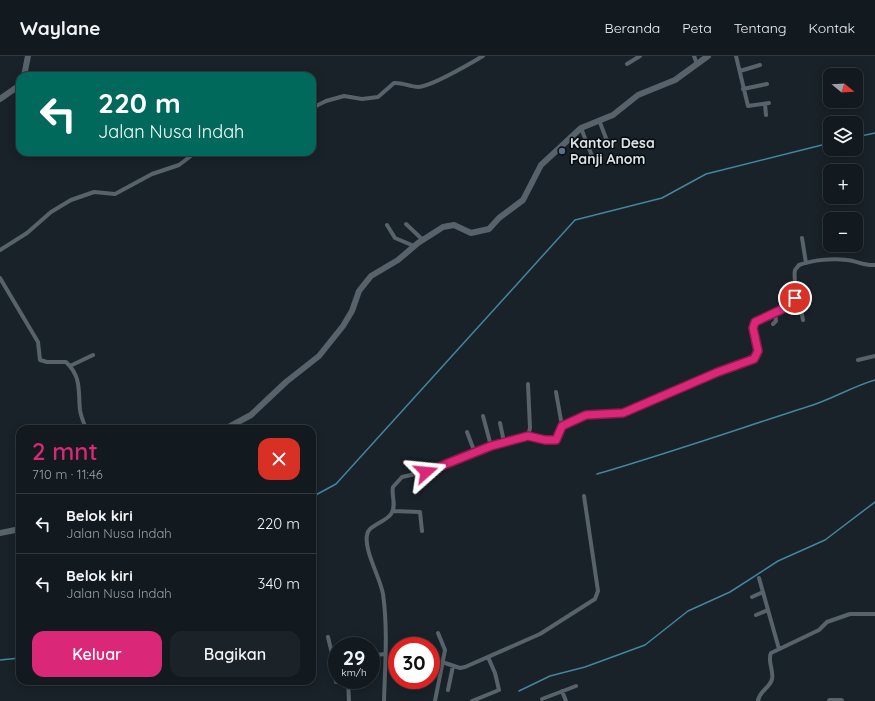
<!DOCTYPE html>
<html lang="id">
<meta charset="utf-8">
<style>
:root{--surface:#131a1f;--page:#1c2328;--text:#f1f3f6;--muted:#9da1a4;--line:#32383d;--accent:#db2777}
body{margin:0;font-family:Quicksand,sans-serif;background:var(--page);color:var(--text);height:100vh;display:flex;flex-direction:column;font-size:15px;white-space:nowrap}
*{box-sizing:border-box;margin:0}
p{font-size:13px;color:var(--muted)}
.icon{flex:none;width:22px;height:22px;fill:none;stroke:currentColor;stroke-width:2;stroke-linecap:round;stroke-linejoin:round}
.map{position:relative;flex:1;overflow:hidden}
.side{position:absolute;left:16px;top:369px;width:300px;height:260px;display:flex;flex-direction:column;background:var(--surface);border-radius:12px;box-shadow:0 2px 10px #0003,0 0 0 1px var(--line)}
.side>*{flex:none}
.guide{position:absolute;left:16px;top:16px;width:300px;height:84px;border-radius:12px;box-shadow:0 2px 10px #0003,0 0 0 1px var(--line);background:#00695c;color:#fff;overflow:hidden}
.needle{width:26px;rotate:108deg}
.buttons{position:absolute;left:823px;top:12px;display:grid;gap:8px}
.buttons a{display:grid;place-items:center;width:40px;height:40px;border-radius:8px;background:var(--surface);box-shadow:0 2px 10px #0003,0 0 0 1px var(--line);font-size:20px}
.speed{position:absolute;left:328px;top:581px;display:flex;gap:8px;font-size:20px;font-weight:700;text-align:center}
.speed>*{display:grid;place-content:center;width:52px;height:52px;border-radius:50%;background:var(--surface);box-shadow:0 2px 10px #0003,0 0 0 1px var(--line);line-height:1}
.speed small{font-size:10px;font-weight:400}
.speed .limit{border:6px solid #d22;background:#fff;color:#111}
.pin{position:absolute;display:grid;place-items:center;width:34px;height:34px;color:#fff;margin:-17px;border:2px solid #fff;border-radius:50%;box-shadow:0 1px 4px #0007}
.me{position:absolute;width:44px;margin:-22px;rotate:72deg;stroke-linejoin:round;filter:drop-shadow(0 0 3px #0008)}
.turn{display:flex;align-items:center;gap:14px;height:84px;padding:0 16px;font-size:18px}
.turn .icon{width:52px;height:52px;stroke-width:2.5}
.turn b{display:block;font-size:28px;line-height:34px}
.round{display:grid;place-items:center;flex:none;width:42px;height:42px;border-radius:12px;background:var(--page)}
.headline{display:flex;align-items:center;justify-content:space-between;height:68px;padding:0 16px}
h1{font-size:24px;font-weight:600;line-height:30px;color:var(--accent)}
.cta{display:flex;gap:8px;margin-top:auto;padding:8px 16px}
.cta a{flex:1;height:46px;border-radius:12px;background:var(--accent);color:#fff;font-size:16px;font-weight:600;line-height:46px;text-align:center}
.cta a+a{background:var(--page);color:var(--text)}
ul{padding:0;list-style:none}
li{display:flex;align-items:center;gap:12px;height:60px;padding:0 16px;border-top:1px solid var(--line)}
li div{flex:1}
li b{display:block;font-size:15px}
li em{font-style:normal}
header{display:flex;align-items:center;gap:24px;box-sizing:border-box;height:56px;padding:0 20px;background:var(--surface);border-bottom:1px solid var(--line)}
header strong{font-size:19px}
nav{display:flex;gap:22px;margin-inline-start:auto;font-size:14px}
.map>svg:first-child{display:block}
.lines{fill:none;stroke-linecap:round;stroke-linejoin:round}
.stream{stroke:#44859f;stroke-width:1.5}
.street{stroke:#57626a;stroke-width:4}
.secondary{stroke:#57626a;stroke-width:6}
.route-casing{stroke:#8e194d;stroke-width:10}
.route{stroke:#db2777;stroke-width:7}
.service-dot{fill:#5c6f8a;stroke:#070b0e;stroke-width:1.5}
.labels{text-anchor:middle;stroke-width:3;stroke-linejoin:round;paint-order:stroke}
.poi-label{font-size:14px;font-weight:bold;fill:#dbe2e6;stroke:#070b0e;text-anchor:start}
</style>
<header>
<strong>Waylane</strong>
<nav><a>Beranda</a><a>Peta</a><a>Tentang</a><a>Kontak</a></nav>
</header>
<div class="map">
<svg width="875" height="645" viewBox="0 0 875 645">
<rect width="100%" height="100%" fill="#192229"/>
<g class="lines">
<path class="stream" d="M856 81 875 77
M597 418C669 397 741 372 813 349 834 342 854 330 875 324
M312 441 336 428 575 164 662 142 706 118 830 87
M0 604 20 602
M519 635 550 620 585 611 645 589 688 555 730 536 778 505 825 484 875 446"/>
<path class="street" d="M694 0 697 8
M736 0 748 50 769 47
M627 8 640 0
M740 15 760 9
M743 33 767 28
M765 48 766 59
M312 52 326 45 344 40 362 43 378 41 394 27C402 26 410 31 418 31 433 30 469 8 483 0
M599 64 609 90
M581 72 592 100
M406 168 423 184
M387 169 395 182 414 190
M802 182 806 207
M0 194 27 177 51 156 71 144 94 136 115 138 152 118 179 109 196 96
M0 222 38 286 40 304 47 306H66C82 321 78 336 80 354 81 361 84 367 86 373
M795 242 800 249 803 264
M773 268 776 265 775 257
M858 304 875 300
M70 310 93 299
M556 336 562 370
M483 360 491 390
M500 367 504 386
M467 376 475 397
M528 380 530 372 528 328
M393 455 420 456 422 475
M759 522 779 593
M752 541 763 536
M756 559 768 554
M328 581 333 602 337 603
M371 600 384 598
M333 602 332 605 336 626 348 627
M442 606 460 612 465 611 540 578 595 543 598 535 584 440
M348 624 349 645
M448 634 453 610
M562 635 566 645
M542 643 576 630
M384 645C385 610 388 573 383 538 380 521 364 495 367 479 368 469 386 466 391 458 397 449 391 440 393 431L402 421 438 413 504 386 528 380 545 384H556L562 370 586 359 623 357 718 316 754 303 758 295 754 269C763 256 789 259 795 242 798 234 793 223 795 214L799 209C813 204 832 202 847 204 857 205 865 210 875 209
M435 645 445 594 438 577
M472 645 499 634 495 617 488 601
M758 645C759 635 770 632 772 623 774 614 767 605 771 597L819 574 827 566 850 558H875"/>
<path class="secondary" d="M24 20 28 0
M0 43 20 29
M225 373 251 359 286 326 319 300 343 270 352 255 359 235 371 220 398 204 418 187 443 171 454 169 471 177 489 173 499 162 523 144 541 109 581 72 613 59 638 39 675 24 708 0
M0 477 20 473
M830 645H841"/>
</g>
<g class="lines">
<defs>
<path id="route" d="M426 416 491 390 528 380 545 384H556L562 370 586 359 623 357 718 316 754 303 758 295 753 272 755 266 789 250 795 242"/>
</defs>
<use href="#route" class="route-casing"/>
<use href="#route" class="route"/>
</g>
<circle class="service-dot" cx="562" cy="95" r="4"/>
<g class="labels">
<g class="poi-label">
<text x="570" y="92">Kantor Desa<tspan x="570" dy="16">Panji Anom</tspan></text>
</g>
</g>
</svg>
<div class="buttons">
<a><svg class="needle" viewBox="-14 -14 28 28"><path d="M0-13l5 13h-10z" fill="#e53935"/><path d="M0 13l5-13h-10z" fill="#9da1a4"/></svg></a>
<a><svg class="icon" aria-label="layers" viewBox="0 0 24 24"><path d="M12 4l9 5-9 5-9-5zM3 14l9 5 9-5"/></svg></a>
<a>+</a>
<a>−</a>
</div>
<div class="speed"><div>29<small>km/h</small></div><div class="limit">30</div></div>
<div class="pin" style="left:795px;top:242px;background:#d93025"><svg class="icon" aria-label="arrive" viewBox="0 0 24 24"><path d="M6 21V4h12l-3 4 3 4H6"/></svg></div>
<svg class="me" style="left:426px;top:416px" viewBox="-20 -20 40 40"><path d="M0-17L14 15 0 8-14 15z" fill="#db2777" stroke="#fff" stroke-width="4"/></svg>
<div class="guide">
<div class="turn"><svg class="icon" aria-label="left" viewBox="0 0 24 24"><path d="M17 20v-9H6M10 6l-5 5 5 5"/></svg><div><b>220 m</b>Jalan Nusa Indah</div></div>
</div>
<section class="side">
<div class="headline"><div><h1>2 mnt</h1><p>710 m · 11:46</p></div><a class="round" style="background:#d93025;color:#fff"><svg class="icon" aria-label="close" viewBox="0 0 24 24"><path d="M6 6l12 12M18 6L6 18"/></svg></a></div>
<ul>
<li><svg class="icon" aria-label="left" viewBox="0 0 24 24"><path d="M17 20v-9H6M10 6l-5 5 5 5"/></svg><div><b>Belok kiri</b><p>Jalan Nusa Indah</p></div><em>220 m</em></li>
<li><svg class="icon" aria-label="left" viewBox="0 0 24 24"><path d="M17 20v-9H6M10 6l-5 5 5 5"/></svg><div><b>Belok kiri</b><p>Jalan Nusa Indah</p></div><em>340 m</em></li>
</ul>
<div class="cta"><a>Keluar</a><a>Bagikan</a></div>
</section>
</div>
